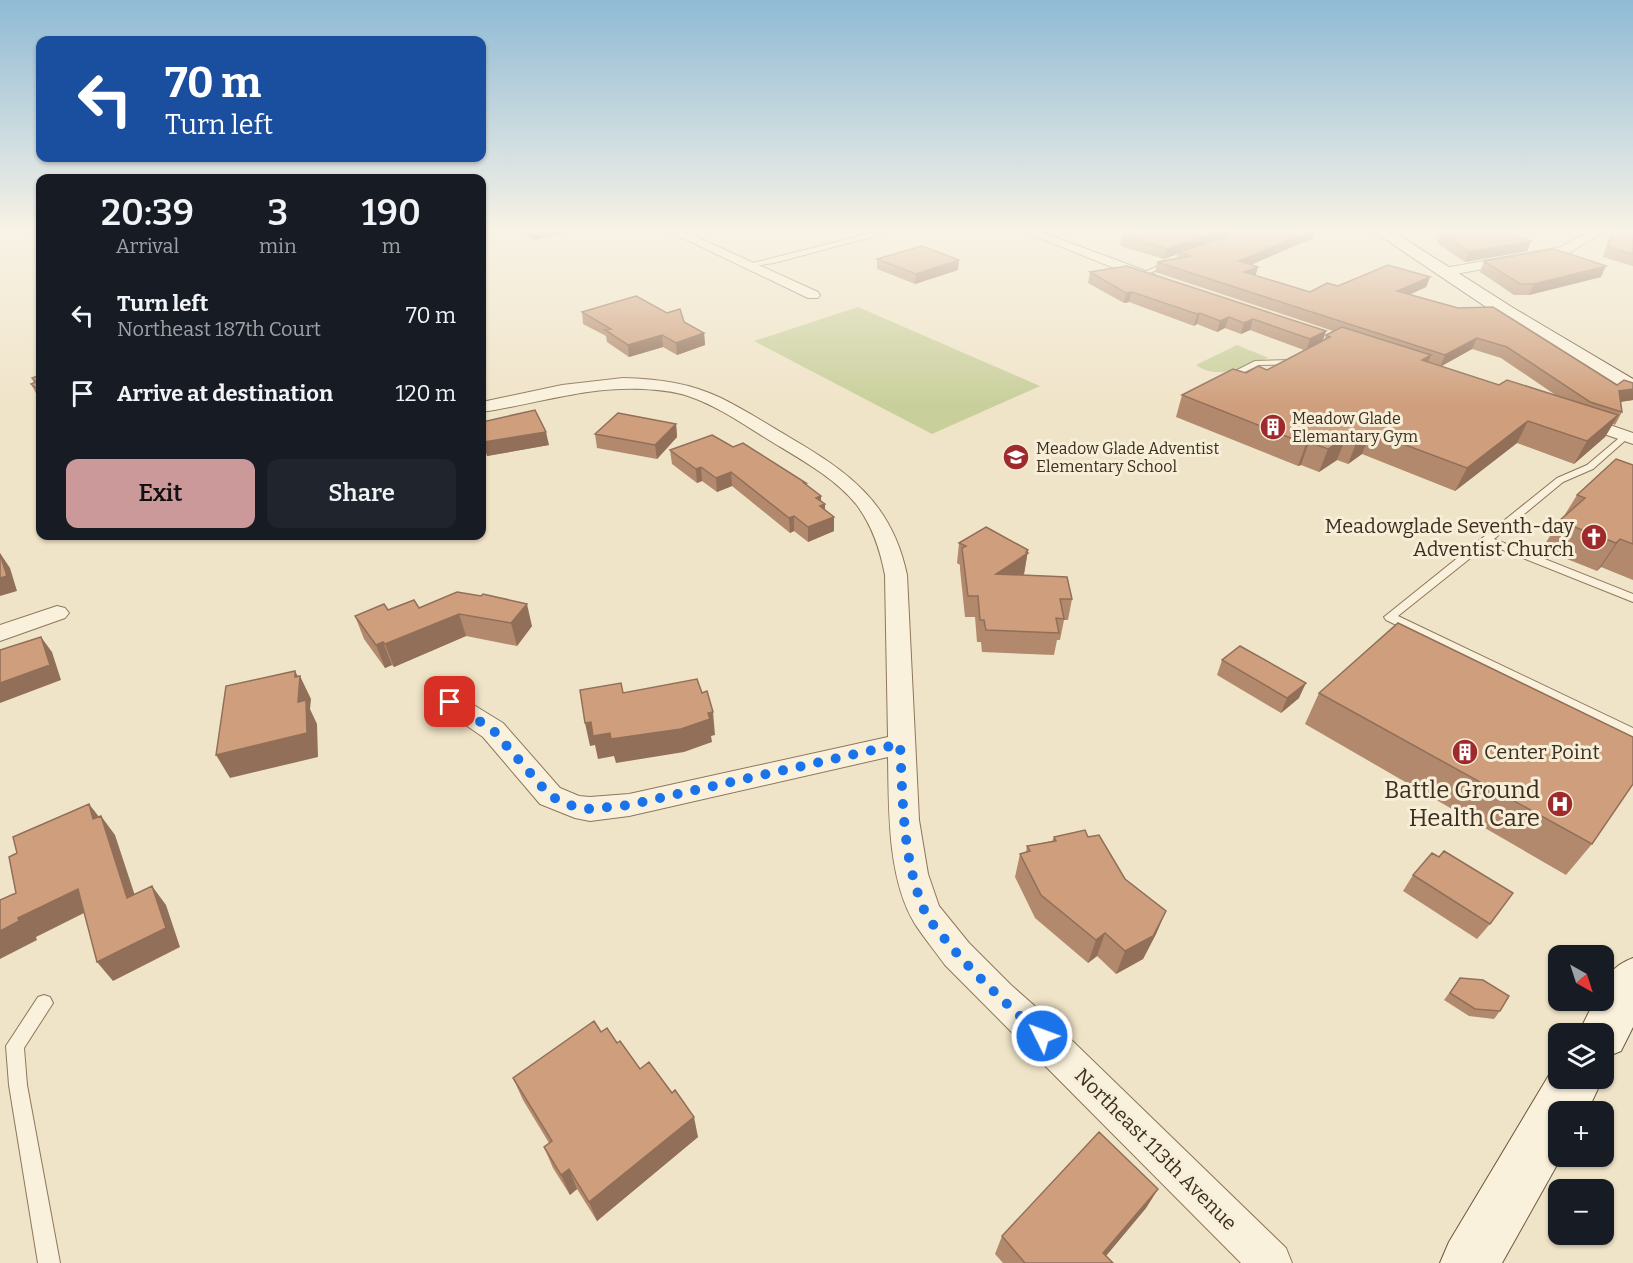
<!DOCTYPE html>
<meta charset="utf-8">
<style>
:root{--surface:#171b24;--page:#20242c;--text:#f1f3f6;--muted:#9ea1a6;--accent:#cc999b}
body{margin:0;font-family:Bitter,serif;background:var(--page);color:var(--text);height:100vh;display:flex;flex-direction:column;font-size:22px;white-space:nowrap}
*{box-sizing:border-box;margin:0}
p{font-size:20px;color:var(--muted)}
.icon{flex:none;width:33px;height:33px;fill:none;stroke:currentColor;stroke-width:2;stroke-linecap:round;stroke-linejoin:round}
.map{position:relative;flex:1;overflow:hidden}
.panel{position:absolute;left:36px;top:174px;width:450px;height:366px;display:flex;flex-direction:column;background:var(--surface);border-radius:12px;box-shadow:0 2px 4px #0004}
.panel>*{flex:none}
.banner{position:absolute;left:36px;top:36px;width:450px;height:126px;border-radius:12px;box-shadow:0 2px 4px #0004;background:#1a4fa0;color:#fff;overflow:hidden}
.needle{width:39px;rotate:141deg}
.fabs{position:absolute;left:1548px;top:945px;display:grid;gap:12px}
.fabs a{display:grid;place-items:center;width:66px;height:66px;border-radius:12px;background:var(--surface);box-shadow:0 2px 4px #0004;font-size:30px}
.pin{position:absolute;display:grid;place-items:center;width:51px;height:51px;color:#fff;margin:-26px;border-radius:12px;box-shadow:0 3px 9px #0006}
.me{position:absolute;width:66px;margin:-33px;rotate:312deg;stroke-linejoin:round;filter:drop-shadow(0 0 4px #0008)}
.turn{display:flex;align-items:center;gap:21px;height:126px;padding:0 30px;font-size:27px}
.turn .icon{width:78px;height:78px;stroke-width:2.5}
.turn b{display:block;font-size:42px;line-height:51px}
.eta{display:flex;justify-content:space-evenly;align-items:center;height:102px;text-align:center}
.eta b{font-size:36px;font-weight:600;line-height:42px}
.primary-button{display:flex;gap:12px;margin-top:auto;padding:12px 30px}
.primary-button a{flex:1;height:69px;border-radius:12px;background:var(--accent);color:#111;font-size:24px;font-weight:600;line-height:69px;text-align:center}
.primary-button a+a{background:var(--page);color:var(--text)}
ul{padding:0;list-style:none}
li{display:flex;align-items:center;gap:18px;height:78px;padding:0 30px}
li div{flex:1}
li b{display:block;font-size:22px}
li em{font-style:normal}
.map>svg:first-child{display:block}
.green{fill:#c9cf9b}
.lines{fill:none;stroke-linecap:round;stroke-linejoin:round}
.lane-casing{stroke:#8d765c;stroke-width:2}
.street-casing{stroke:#8d765c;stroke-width:2}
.secondary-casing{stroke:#6f573f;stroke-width:2}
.lane{fill:#faf1dc;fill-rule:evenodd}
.street{fill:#faf1dc;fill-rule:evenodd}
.secondary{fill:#faf1dc;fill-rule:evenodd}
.wall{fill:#b2896c;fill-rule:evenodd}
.shaded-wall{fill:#916f58}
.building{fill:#cf9f7d;stroke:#916f58;stroke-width:1.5}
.route{stroke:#1a73e8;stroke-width:10;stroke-dasharray:0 18}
.labels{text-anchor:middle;stroke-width:6;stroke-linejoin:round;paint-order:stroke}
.far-poi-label{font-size:16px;fill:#3d2e20;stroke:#f7eed8;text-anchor:start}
.poi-label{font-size:20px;fill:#3d2e20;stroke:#f7eed8;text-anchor:end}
.street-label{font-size:20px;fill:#3d2e20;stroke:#f7eed8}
.near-poi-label{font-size:24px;fill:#3d2e20;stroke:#f7eed8;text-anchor:end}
</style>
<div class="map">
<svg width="1633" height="1263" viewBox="0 0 1633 1263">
<rect width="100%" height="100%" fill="#f0e4c8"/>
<path class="green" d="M858 307 1040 386 932 434 754 341Z
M1237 345 1269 358C1245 364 1220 382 1196 365Z"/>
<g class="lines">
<defs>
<path id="lane" d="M884 230 886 233 774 263 748 267 745 265Z
M1192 252 1194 253V255L1142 276 1137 275Z
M1294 360 1298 362 1297 364 1259 365 1228 380 1221 378 1255 361Z
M1625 433 1630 436 1628 438 1593 469 1563 482 1494 539 1633 594V602L1488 544 1398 616 1633 728V739L1386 620 1384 617 1557 478 1587 465Z
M44 995 50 997 53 1003 24 1048 27 1085 60 1263H38L9 1085 6 1046 38 997Z"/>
<path id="street" d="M664 229H679L818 292 820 295 818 298H808Z
M1017 229H1033L1154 274 1156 277 1149 281 1144 280Z
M1594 229H1608L1569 253 1445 276 1438 272 1445 268 1561 247Z
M623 378C658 379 690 383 721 398 745 410 767 424 789 437 849 472 892 503 907 575L919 820 928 874 939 906 969 943 1011 985 1055 1024 1286 1248 1292 1263H1241L945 965C935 951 924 938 915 924 887 878 889 809 888 757L629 816 590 821 575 818 540 804 483 737 441 708 437 702 441 696 450 693 459 696 503 723 560 788 579 796 590 797 629 794 888 737 885 575C880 549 872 525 856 504 832 475 796 457 764 437 740 422 715 405 688 396 674 391 658 390 643 389 587 386 536 404 482 412V402L562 385Z
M1578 414 1633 433V444L1572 423 1569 419 1572 415Z
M57 606 65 608 69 613 65 618 0 641V625Z"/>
<path id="secondary" d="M1370 229H1389L1515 309 1633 379V396L1625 394 1501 317Z
M1633 958V1027L1621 1051 1604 1058V1034H1578L1595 1000H1604C1604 977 1612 966 1633 958Z
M1558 1060V1078H1603L1587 1112H1558V1156H1562L1502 1263H1440L1449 1242Z"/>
</defs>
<use href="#lane" class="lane-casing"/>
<use href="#street" class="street-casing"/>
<use href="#secondary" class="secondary-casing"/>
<use href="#lane" class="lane"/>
<use href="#street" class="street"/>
<use href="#secondary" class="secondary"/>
</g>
<path class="wall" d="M513 229H584L535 240Z
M1143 229H1316L1313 238 1251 265 1258 267 1255 276 1310 292 1338 286 1430 277 1426 287 1409 295 1617 385 1633 383V400L1620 402 1622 412 1615 425 1613 424 1605 437 1574 464 1517 443 1455 491 1362 454 1348 464 1337 460 1319 472 1301 465 1298 466 1176 417 1182 395 1246 373 1267 370 1304 350 1250 330 1241 334 1225 328 1217 332 1197 324 1194 326 1129 302 1124 303 1088 283 1090 272 1326 331 1323 341 1324 340 1326 335 1333 331 1155 272 1157 262 1177 258 1178 254 1164 259 1120 246 1122 236ZM1472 349 1501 358 1557 396 1499 385 1441 366Z
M1613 231 1633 235V266L1603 257 1608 240Z
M1441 233 1531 241 1527 251 1465 262 1437 243Z
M877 259 958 270 915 284 877 269Z
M1484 261 1601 277 1529 295H1514L1480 272Z
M582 312 684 322 704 333 705 345 677 355 663 347 629 357 607 342 606 336 583 324Z
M40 375V398L38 397 31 384 34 383 32 378Z
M482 422 549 445 487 456 482 441Z
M676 424 677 437 657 459 597 448 595 434Z
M733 447 806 485 825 504V510L834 531 808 542 794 531 790 533 732 486 717 492 702 481 697 483 672 464 670 450Z
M1633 465V580L1601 567 1597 571 1542 549 1559 521 1564 516 1577 495Z
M959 543 1028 550 1024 574 1022 575 1072 599 1068 620H1064L1060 640H1057L1054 655 982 652 981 642H977L975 617H965L960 569V565L957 563Z
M419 608 532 626 517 646 466 636 394 667 392 665 385 668 364 639 355 616 388 610Z
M1222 660 1299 698 1281 713 1217 675Z
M1319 693 1592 844 1566 875 1305 724Z
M1054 837H1088L1125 879 1166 911 1156 934 1143 959 1116 974 1097 956 1088 963 1035 918 1015 877 1020 854 1026 852 1027 846 1052 841Z
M1413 875 1490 924 1477 939 1403 891Z
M1460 978 1500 1011 1494 1019 1469 1016 1444 1000Z
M601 1032 617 1043 698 1137 597 1221 577 1189 570 1195 553 1168 544 1147 549 1143 523 1100 513 1078Z
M1158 1189 1146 1208 1106 1256 1113 1263H1003L995 1254 1002 1236Z"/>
<path class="shaded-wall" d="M545 229H584L535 240 534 231Z
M1316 229 1313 238 1236 271 1239 261Z
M1225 230 1223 240 1179 252 1178 254 1164 259 1167 249Z
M1531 241 1527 251 1465 262 1469 252Z
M959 260 958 270 915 284 916 274Z
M1606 266 1601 277 1529 295 1534 284Z
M1258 267 1255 277 1244 272Z
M1430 277 1426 287 1393 302 1397 291Z
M1132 292 1129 302 1124 303 1126 293Z
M1200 313 1197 324 1194 326 1197 314Z
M1229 317 1225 328 1217 332 1220 321Z
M1253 319 1250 330 1241 334 1244 323Z
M1326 331 1322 342 1306 351 1310 339Z
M704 333 705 345 677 355 676 343Z
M662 335 663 347 629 357 628 345Z
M1477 338 1472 349 1440 367 1445 355Z
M1431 355 1422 376V360Z
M1633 389V400L1612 403 1619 391Z
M1618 415 1605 437 1574 464 1587 441Z
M1528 421 1517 443 1455 491 1467 468Z
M676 424 677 437 657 459 655 445Z
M546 432 549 445 487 456 484 442Z
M1371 432 1362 454 1348 464 1357 441Z
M1346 437 1337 460 1319 472 1328 449Z
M1309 442 1301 465 1298 466 1306 444Z
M701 467 702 481 697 483 696 469Z
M731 472 732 486 717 492 716 478Z
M821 496V506L825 504V519L816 498Z
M794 516V531L790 533 789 518Z
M834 517V531L808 542V527Z
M1620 539 1601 567 1597 571 1616 543Z
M1028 550 1024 574 993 595 996 574Z
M0 553 10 568 17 591 0 596Z
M527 604 532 626 517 646 511 623Z
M459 614 466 636 394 667 385 644Z
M41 637 52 652 61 680 0 703V683Z
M383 642 392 665 385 668 376 645Z
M295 671 300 680V676L311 699 310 709 317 724 318 757 230 778 216 755 298 702 295 677Z
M1306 683 1299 698 1281 713 1287 698Z
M713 712 715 735 711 736 712 742 684 752 616 763 614 756 598 759 595 745 590 746 585 723Z
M89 804 103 822 101 816 115 835 142 917 127 898 93 819Z
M152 886 166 905 180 947 113 981 97 962Z
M78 889 94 908 36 937 37 940 0 959V931L18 918Z
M1166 911 1156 934 1143 959 1116 974 1125 951Z
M1105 933 1097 956 1088 963 1096 940Z
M694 1117 698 1137 597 1221 589 1202Z
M569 1169 577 1189 570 1195 561 1175Z
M1158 1189 1146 1208 1100 1263 1103 1253Z"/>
<path class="building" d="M529 229H545L534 231Z
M1143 229H1316L1239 261 1258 267 1244 272 1310 292 1327 283 1338 286 1388 265 1430 277 1397 291 1458 308 1493 307 1617 385 1624 380 1633 383V389L1619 391 1622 412 1590 402 1507 347 1477 338 1445 355 1157 262 1191 256 1179 252 1227 237 1228 234 1225 230 1167 249 1122 236Z
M1473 229H1496L1531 241 1469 252 1441 233Z
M1613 231 1633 235V254L1608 247Z
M922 246 959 260 916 274 877 259Z
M1554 249 1606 266 1534 284H1520L1484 261Z
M1127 266 1326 331 1310 339 1253 319 1244 323 1229 317 1220 321 1200 313 1197 314 1132 292 1126 293 1090 272Z
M636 296 667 313 680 309 684 322 704 333 676 343 662 335 628 345 605 330 611 329 582 312Z
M1342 327 1431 355 1422 360 1499 385 1507 380 1618 415 1587 441 1528 421 1467 468 1371 432 1357 441 1346 437 1328 449 1309 442 1306 444 1182 395 1233 369 1246 373 1258 366 1267 370 1330 337 1326 335Z
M40 375V391L31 384 36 382 32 378Z
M535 410 546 432 484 442 482 436V422Z
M618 413 676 424 655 445 595 434Z
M712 435 733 447 743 443 806 483H804L821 496 816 498 825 504 820 506 834 517 808 527 794 516 789 518 731 472 716 478 701 467 696 469 670 450Z
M1616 459 1633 465V544L1620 539 1616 543 1559 521 1585 498 1577 495Z
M986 527 1028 550 1026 552 1028 553 996 574 1067 577 1072 599H1060L1064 619 1056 618 1059 633 986 630 984 620H980L978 596H968L962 548 966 546 959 543Z
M0 554 7 576 0 578Z
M457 592 481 596 483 594 527 604 511 623 459 614 385 644 383 642 376 645 355 616 384 604 388 610 414 600 419 608Z
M1398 623 1633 737V784L1592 844 1319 693Z
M41 637 50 665 0 683V650Z
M1240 646 1306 683 1287 698 1222 660Z
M295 671V677L300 676 298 702 306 700 307 733 216 755 226 686Z
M697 679 702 693 707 691 713 712 708 713 710 719 681 729 611 739 610 733 593 736 591 722 585 723 580 690 621 683 623 693Z
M89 804 93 819 101 816 127 898 152 886 166 928 97 962 78 889 18 918 19 921 0 931V900L16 893 9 857 17 853 13 837Z
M1085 830 1088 837 1099 835 1125 879 1166 911 1153 936 1125 951 1105 933 1096 940 1041 895 1020 854 1030 851 1027 846 1056 841 1054 837Z
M1444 851 1513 893 1490 924 1413 875 1432 853 1439 857Z
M1460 978 1483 980 1509 996 1500 1011 1475 1009 1450 993Z
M594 1021 601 1032 607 1028 617 1043 620 1041 640 1069 649 1062 672 1093 675 1090 694 1117 589 1202 569 1169 561 1175 544 1147 552 1141 513 1078Z
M1099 1132 1158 1189 1103 1253 1113 1263H1025L1002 1236Z"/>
<linearGradient id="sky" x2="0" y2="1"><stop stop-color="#8fbad6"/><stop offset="0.57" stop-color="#f8f3e6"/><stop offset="1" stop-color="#f8f3e6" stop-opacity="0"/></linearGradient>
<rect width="1633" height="405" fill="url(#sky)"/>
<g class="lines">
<path class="route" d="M450 702 493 730 550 796 575 807 590 809 629 805 900 744C903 800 902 860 925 912 929 921 938 930 944 938 973 974 1008 1005 1042 1036"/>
</g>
<defs>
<symbol id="building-disc" viewBox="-11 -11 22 22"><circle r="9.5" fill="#9e2a2b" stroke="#f7eed8"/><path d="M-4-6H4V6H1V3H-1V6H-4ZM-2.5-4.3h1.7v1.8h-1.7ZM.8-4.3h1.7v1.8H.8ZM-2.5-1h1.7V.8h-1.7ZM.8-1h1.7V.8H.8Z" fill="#fff"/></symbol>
<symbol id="school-disc" viewBox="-11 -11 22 22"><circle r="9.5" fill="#9e2a2b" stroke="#f7eed8"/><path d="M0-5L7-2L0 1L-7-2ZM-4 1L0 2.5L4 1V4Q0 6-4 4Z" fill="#fff"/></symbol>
<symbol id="church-disc" viewBox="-11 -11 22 22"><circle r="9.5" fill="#9e2a2b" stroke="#f7eed8"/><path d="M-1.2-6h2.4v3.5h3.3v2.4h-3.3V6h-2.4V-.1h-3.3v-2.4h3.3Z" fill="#fff"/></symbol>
<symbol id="hospital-disc" viewBox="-11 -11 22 22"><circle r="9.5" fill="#9e2a2b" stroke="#f7eed8"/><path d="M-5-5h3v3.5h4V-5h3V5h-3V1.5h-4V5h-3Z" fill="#fff"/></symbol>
</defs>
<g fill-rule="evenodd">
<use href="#building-disc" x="1258" y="412" width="30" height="30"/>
<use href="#school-disc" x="1001" y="442" width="30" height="30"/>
<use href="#church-disc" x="1579" y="522" width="30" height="30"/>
<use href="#building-disc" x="1450" y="737" width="30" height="30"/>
<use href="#hospital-disc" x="1545" y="789" width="30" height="30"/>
</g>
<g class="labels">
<g class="far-poi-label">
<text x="1292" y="424">Meadow Glade<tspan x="1292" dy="18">Elemantary Gym</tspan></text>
<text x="1036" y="454">Meadow Glade Adventist<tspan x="1036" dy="18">Elementary School</tspan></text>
</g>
<g class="poi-label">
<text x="1574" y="533">Meadowglade Seventh-day<tspan x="1574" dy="23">Adventist Church</tspan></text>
<text x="1484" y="759" text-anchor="start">Center Point</text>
</g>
<g class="street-label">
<text transform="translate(1156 1149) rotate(45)" y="7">Northeast 113th Avenue</text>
</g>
<g class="near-poi-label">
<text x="1540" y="798">Battle Ground<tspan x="1540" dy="28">Health Care</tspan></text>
</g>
</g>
</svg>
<div class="fabs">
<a><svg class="needle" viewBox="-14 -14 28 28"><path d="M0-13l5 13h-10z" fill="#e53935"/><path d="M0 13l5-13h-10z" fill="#9ea1a6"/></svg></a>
<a><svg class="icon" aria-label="layers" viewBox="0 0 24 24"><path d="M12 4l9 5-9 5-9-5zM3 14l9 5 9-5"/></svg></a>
<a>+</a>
<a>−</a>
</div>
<div class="pin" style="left:450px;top:702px;background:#d93025"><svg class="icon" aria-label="arrive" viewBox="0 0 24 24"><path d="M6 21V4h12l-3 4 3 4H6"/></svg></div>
<svg class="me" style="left:1042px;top:1036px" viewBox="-20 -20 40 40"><circle r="17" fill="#1a73e8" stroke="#fff" stroke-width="3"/><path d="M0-11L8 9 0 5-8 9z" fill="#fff"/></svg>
<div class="banner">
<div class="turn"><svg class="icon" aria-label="left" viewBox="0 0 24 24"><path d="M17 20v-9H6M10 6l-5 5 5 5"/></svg><div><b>70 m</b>Turn left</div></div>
</div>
<section class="panel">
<div class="eta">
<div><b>20:39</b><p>Arrival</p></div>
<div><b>3</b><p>min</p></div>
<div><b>190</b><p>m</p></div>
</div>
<ul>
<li><svg class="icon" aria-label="left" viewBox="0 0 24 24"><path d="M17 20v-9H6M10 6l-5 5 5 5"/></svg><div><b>Turn left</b><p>Northeast 187th Court</p></div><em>70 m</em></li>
<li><svg class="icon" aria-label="arrive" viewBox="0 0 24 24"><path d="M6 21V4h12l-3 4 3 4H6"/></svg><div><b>Arrive at destination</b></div><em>120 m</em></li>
</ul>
<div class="primary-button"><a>Exit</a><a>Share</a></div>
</section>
</div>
